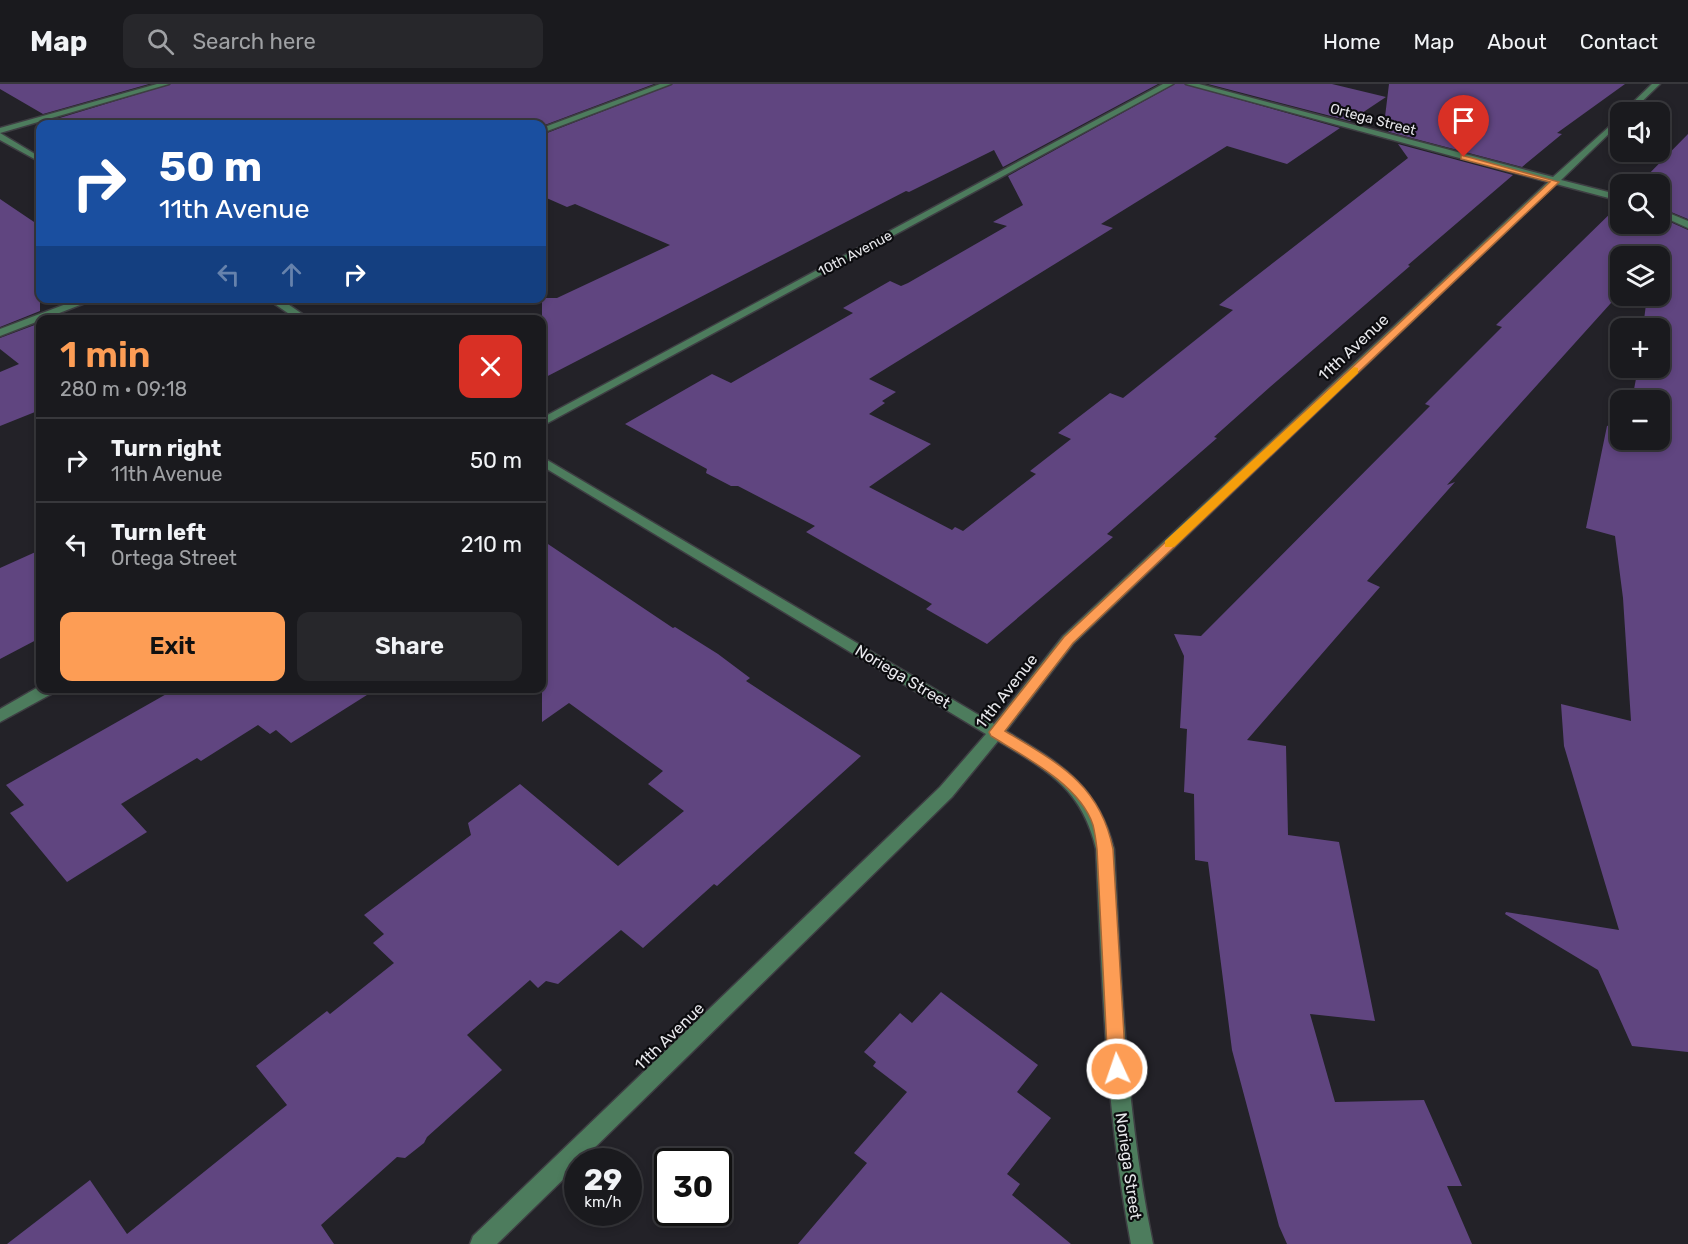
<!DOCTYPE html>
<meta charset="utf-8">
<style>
:root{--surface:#1a1a1e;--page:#27272b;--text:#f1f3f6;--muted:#9fa1a4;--line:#38383c;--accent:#fd9d55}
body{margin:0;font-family:Rubik,sans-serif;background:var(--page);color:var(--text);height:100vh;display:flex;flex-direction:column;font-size:22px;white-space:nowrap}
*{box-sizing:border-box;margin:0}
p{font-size:20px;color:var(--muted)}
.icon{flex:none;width:33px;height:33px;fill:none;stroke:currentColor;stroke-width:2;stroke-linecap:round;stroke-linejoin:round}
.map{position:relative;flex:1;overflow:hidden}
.sheet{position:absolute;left:36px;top:231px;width:510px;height:378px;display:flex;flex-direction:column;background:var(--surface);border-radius:12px;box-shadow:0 3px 9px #0003,0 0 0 2px var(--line)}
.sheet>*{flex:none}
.hud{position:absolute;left:36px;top:36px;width:510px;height:183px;border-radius:12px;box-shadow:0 3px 9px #0003,0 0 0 2px var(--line);background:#1a4fa0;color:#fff;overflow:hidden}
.fabs{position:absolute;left:1610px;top:18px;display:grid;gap:12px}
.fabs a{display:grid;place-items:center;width:60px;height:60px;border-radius:12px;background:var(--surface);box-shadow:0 3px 9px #0003,0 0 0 2px var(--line);font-size:30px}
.speed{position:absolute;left:564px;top:1064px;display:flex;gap:12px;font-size:30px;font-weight:700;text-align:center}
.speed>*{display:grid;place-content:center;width:78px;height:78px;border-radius:50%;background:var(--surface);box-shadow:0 3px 9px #0003,0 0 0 2px var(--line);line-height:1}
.speed small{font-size:15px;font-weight:400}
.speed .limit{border:3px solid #111;border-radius:9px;background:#fff;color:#111}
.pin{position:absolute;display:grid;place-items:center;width:51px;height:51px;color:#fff;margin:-62px -26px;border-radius:50% 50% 50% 0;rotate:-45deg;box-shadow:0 0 6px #0007}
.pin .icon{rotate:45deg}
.me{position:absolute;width:66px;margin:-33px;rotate:357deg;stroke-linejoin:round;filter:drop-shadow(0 0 4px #0008)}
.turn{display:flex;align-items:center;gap:21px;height:126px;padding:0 24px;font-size:27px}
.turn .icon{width:78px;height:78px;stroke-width:2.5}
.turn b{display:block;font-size:42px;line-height:51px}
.lanes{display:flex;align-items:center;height:57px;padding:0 24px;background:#0003;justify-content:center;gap:30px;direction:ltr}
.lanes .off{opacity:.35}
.round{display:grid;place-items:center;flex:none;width:63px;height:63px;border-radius:12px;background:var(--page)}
.overview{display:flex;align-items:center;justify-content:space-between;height:102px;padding:0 24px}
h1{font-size:36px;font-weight:600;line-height:45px;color:var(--accent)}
.button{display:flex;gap:12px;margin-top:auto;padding:12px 24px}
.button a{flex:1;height:69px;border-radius:12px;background:var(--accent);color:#111;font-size:24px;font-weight:600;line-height:69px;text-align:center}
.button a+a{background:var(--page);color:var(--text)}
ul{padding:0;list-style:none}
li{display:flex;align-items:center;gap:18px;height:84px;padding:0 24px;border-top:2px solid var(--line)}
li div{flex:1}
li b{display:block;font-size:22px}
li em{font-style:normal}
header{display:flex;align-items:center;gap:36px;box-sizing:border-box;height:84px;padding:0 30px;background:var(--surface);border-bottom:2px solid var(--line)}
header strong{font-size:28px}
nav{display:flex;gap:33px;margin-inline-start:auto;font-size:21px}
.search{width:420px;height:54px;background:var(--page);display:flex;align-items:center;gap:15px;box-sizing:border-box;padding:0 21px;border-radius:12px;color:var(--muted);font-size:22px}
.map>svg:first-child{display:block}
.building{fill:#604580}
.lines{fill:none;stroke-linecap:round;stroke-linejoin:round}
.minor-casing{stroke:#3e3e43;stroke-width:3}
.minor{fill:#4d7c5d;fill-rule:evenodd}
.route{fill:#fd9d55;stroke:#a46637;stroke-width:1.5}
.slow{fill:#f59e0b}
.labels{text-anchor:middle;stroke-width:4.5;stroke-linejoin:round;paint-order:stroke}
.far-street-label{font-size:14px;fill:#e7e7eb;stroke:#0c0c0f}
.street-label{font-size:16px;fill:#e7e7eb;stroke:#0c0c0f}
</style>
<header>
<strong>Map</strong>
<div class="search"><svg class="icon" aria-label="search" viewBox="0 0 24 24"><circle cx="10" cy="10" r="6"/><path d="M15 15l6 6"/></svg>Search here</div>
<nav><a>Home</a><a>Map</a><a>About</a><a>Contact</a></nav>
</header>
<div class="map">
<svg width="1688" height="1160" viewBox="0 0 1688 1160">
<rect width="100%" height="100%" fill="#232228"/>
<path class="building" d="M0 0H149L43 30 0 5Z
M171 0H654L542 42 62 40 53 36Z
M673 0H1158L1003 83 994 66 909 108 906 107 542 295V214H557L670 161 575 120 567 123 542 112V51Z
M1175 0H1184L1340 44 1287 80 1227 62 1101 140 1113 144 869 295 896 308 882 317 885 319 869 330 931 360 869 403 952 446 955 443 963 447 1036 390 1030 387 1071 355 1058 349 1110 309 1123 314 1233 226 1219 221 1408 74 1398 60 1513 91 1408 181 1410 182 1270 303 1214 353 1217 354 1107 450 1113 453 987 560 926 525 932 520 806 448 815 442 738 402H731L706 389 707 385 625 340 712 290 731 299 853 229 843 224 890 197 901 202 908 199 1007 142 993 138 1023 121 1008 92Z
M1208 0H1332L1386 13 1350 37Z
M1389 0H1625L1557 49 1562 50 1522 83 1389 48 1384 41Z
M1688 50V135L1659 123V100H1639Z
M0 115 40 142V227L0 243Z
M1620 120V140H1659V133L1688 146V968L1632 962 1598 886 1505 830 1506 828 1619 846 1564 662 1561 620 1631 637 1623 514 1615 452 1586 444 1607 342 1620 337V356H1659V316H1632L1638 284H1659V244H1643L1647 212H1659V172H1620V209L1447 401 1455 398 1367 497 1380 503 1247 656 1286 662 1288 751 1339 758 1375 937 1310 930 1335 1018 1424 1016 1462 1102H1447L1472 1160H1287L1279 1142 1232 966 1208 778 1195 776 1194 710 1184 708 1187 645 1180 644 1184 572 1174 550 1201 552 1430 322 1425 320 1502 243 1496 241Z
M40 239V326L0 342V288L19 280 0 265V254Z
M542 456 673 544 675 543 718 570 750 594 746 597 861 672 717 802 714 800 643 864 621 846 558 900 546 897 538 904 530 896 467 951 502 986 427 1053 424 1059 405 1074 397 1073 321 1141 334 1160H7L90 1096 127 1150 287 1021 256 982 327 927 330 930 394 879 373 859 384 850 364 831 471 751 468 739 520 700 618 782 684 727 648 700 663 687 569 619 542 638Z
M40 466V554L0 575V484Z
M177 604H378L291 659 276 646 270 650 258 641 201 677 197 674 121 720 147 748 67 798 10 729 24 721 6 701Z
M941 908 1038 981 1017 1008 1051 1034 1007 1090 1020 1100 1012 1111 1071 1160H798L867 1079 854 1069 907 1008 873 982 876 978 864 968 900 929 912 939Z"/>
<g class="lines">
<defs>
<path id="minor" d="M157 0H169L0 49V44Z
M660 0H671L542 49V44Z
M1163 0H1173L542 342V334Z
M1186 0H1199L1553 93 1620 33V39L1561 96 1620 111V117L1556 100 1073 560 1006 647C1060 679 1098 701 1114 765 1121 898 1126 1029 1153 1160H1131C1106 1029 1102 898 1096 765 1082 705 1048 687 998 657L952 713 581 1077H578V1081L497 1160H470L473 1152 940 703 986 650 542 382V373L994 640 1063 552 1548 98Z
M1652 0H1660L1631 28H1623Z
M0 49 40 73V78L0 56Z
M1659 125 1688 137V144L1659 131Z
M82 214H98L0 252V245Z
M266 214H279L311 236H298Z
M40 602V604H57L55 608 0 638V625Z"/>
</defs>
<use href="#minor" class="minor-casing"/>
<use href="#minor" class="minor"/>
</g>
<path class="route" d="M1461 71 1559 98 1073 559 1005 647C1058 679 1100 700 1113 765L1126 985 1124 991 1117 994 1111 991 1108 985 1097 765C1096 757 1095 749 1093 741 1080 701 1025 673 991 652L989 648 1064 553 1550 98 1461 75Z"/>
<path class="slow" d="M1354 283 1358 284V289L1174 463H1165V457Z"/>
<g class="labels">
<g class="far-street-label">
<text transform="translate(1373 35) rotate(15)" y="5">Ortega Street</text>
<text transform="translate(855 169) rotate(-28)" y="5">10th Avenue</text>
</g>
<g class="street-label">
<text transform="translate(1353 263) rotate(-43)" y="6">11th Avenue</text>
<text transform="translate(903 592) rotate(31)" y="6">Noriega Street</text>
<text transform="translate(1006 607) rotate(-52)" y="6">11th Avenue</text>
<text transform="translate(669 952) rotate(-44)" y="6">11th Avenue</text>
<text transform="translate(1129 1082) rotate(82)" y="6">Noriega Street</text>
</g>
</g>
</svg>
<div class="fabs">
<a><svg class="icon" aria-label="sound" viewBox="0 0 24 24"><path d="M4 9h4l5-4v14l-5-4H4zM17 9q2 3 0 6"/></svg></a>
<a><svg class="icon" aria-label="search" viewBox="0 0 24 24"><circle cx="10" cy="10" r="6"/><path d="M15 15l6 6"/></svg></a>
<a><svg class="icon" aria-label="layers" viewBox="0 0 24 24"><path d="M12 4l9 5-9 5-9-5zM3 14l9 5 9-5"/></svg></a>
<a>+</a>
<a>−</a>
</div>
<div class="speed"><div>29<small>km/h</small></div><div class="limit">30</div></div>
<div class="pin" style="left:1464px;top:73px;background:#d93025"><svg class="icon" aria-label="arrive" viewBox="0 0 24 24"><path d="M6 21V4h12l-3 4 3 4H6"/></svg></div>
<svg class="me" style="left:1117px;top:985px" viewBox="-20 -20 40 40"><circle r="17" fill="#fd9d55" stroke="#fff" stroke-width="3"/><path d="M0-11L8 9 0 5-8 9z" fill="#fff"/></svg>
<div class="hud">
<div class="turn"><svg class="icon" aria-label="right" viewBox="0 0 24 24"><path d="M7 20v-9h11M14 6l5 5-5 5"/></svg><div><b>50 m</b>11th Avenue</div></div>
<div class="lanes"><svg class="icon off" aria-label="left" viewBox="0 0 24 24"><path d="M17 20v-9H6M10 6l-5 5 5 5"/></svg><svg class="icon off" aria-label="ahead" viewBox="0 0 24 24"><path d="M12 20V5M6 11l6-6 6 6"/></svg><svg class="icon" aria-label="right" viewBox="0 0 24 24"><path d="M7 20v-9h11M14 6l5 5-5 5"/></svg></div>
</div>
<section class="sheet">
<div class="overview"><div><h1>1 min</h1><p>280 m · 09:18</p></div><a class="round" style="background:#d93025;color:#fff"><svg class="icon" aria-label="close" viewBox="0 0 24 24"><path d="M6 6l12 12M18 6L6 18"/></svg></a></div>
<ul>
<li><svg class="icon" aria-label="right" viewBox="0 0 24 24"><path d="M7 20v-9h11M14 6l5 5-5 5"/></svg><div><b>Turn right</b><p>11th Avenue</p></div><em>50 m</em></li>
<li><svg class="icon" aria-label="left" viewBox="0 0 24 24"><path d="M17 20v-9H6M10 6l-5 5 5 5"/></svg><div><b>Turn left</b><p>Ortega Street</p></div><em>210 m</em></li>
</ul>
<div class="button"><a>Exit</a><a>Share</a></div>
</section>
</div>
